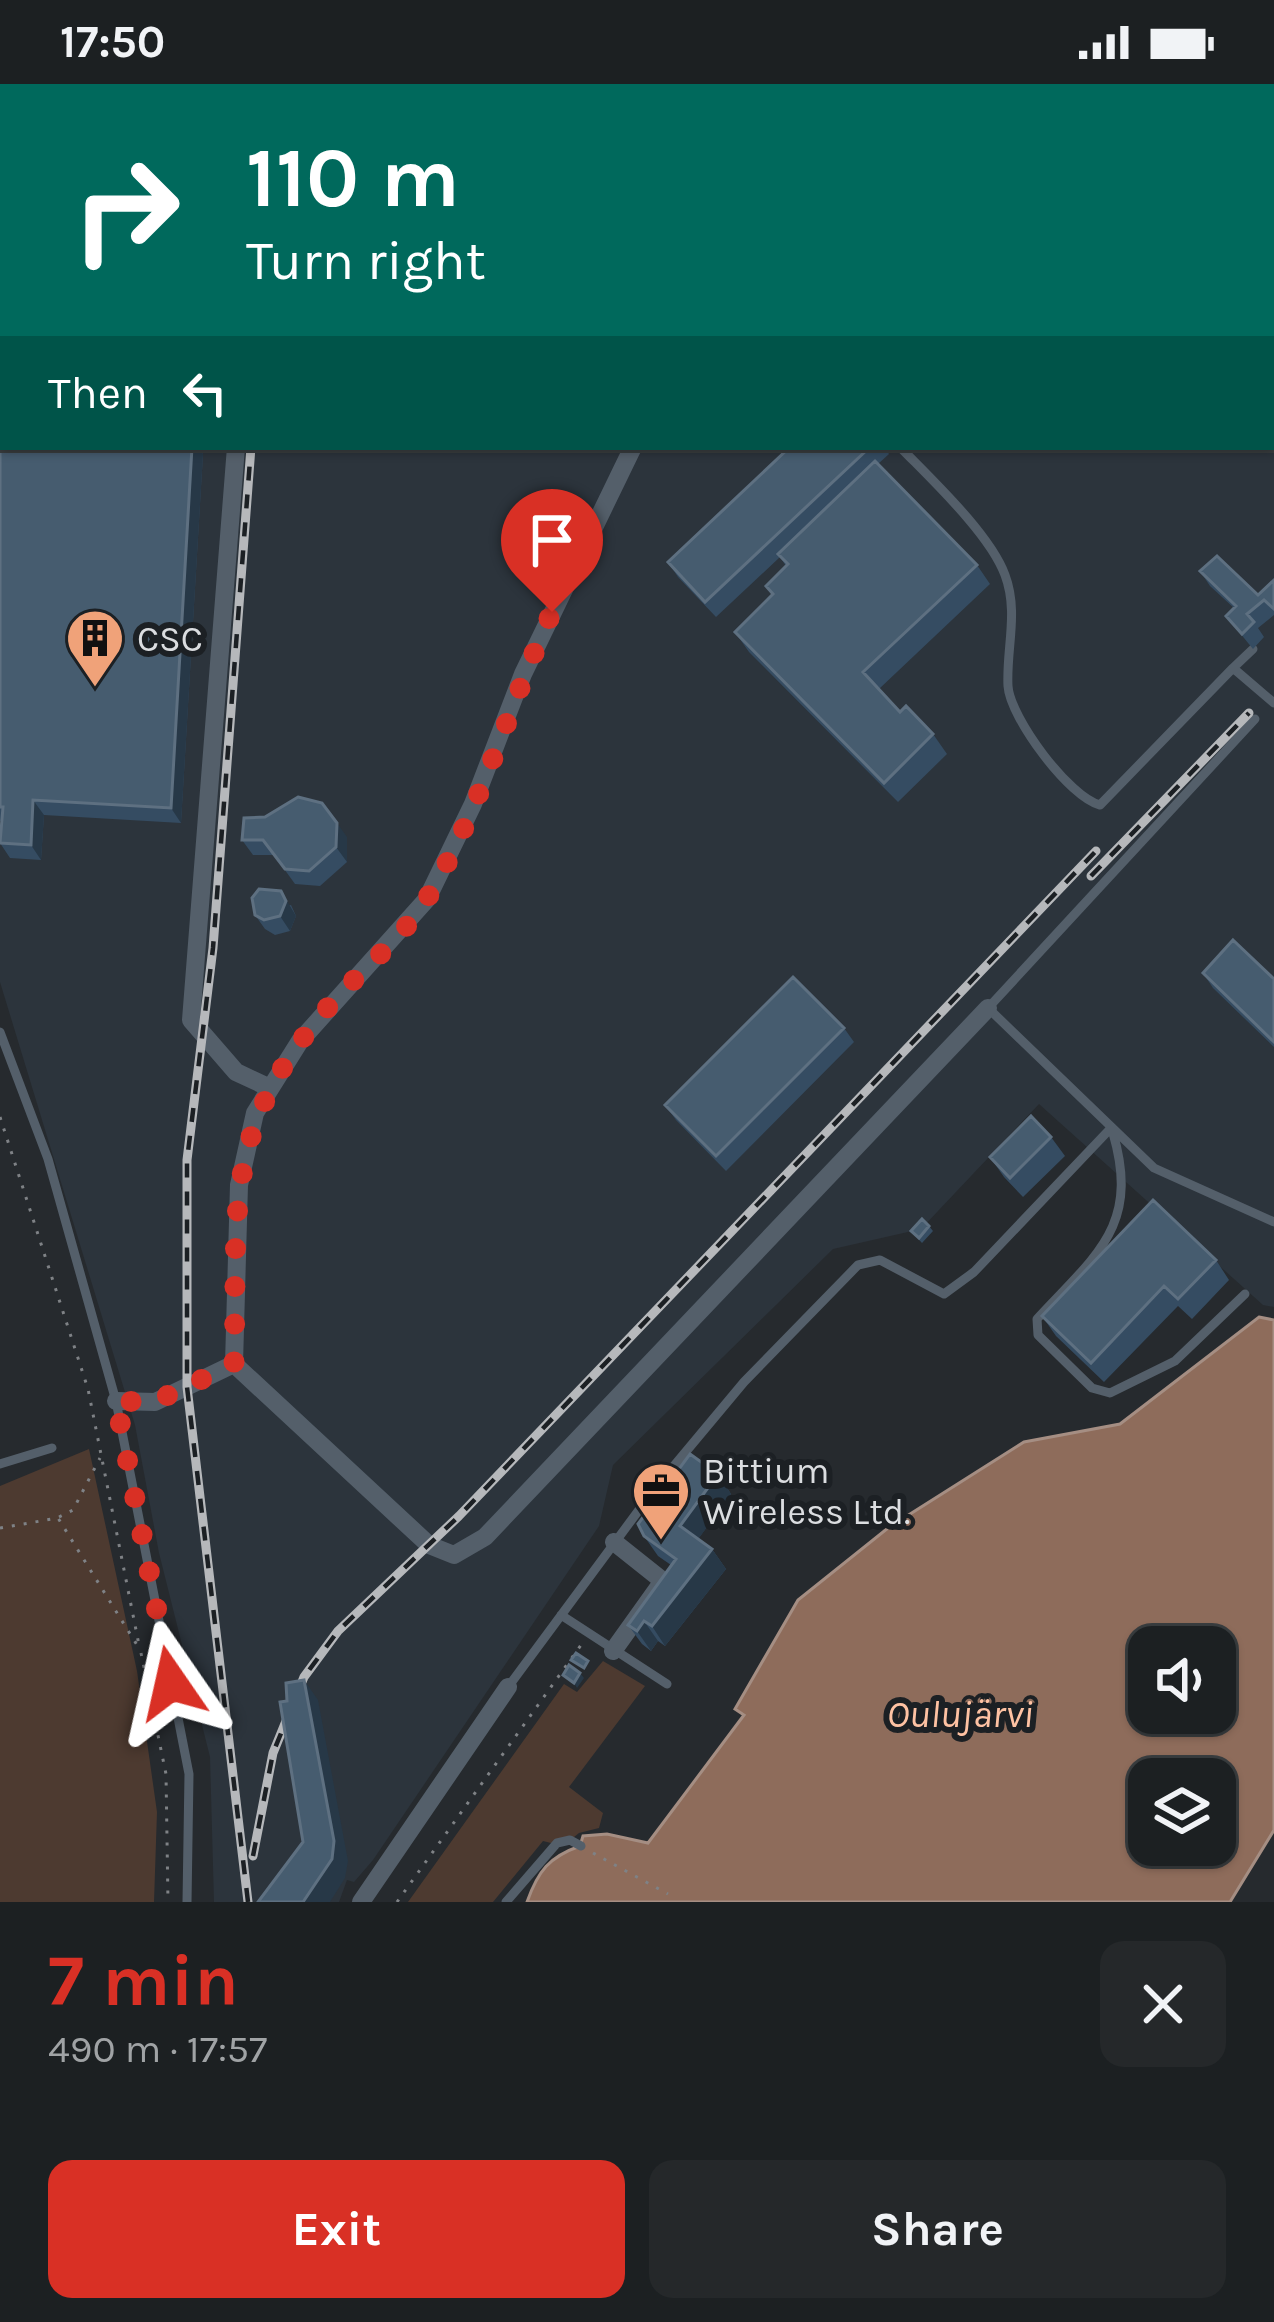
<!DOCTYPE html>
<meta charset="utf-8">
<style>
:root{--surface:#1c2022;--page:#25282a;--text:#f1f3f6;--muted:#a0a3a5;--line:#3a3e40;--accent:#d93025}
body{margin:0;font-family:Karla,sans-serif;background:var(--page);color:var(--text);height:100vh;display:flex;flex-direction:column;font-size:45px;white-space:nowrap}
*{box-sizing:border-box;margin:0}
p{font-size:39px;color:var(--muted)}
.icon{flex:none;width:66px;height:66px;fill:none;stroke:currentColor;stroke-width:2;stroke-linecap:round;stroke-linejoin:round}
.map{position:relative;height:1818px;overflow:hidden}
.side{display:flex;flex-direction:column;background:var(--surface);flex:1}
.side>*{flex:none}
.top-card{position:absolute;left:0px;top:0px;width:1275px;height:366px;box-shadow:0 3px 9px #0004,0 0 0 3px var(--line);background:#00695c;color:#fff;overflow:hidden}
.controls{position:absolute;left:1128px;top:1542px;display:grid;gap:24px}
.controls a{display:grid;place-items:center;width:108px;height:108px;border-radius:24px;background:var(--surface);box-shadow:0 3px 9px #0004,0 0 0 3px var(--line);font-size:60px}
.pin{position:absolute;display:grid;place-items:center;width:102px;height:102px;color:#fff;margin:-123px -51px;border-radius:50% 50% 50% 0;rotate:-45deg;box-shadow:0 0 12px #0007}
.pin .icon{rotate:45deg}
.me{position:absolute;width:132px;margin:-66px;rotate:349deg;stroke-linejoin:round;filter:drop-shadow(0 0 9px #0008)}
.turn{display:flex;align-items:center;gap:42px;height:252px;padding:0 48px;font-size:54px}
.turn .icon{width:156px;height:156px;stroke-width:2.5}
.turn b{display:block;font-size:84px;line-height:102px}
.then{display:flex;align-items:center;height:114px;padding:0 48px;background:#0003;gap:24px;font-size:45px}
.round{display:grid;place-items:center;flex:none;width:126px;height:126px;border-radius:24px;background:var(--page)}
.headline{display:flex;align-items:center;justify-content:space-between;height:204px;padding:0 48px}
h1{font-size:72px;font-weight:700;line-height:90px;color:var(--accent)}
.action{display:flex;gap:24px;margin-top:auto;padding:24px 48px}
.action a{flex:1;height:138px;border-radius:24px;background:var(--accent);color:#fff;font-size:48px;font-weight:700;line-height:138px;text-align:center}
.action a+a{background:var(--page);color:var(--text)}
.status{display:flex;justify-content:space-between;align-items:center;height:84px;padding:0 60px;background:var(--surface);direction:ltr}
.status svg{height:33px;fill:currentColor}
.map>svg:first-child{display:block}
.built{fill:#2c343c;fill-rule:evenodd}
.green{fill:#4d3a30}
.water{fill:#8e6c5b;stroke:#a58e83;stroke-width:3;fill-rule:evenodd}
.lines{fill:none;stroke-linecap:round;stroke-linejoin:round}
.path{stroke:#7f8286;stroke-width:3;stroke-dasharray:3 9;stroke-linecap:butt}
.lane{stroke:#545f6a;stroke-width:9}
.street{stroke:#545f6a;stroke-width:18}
.rail-casing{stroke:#b6b8bb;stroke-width:9}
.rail{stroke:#1c2024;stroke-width:4.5;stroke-dasharray:14;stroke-linecap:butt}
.wall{fill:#354c62}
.shaded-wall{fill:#273847}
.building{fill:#465c6f;stroke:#5e7081;stroke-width:3}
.route{stroke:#d93025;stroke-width:21;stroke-dasharray:0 37.8}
.labels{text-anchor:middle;stroke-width:12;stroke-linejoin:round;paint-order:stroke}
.poi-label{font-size:36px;fill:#dbdde0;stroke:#1c2024;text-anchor:start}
.water-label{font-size:39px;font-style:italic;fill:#fec2a3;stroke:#1c2024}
</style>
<div class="status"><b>17:50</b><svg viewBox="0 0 49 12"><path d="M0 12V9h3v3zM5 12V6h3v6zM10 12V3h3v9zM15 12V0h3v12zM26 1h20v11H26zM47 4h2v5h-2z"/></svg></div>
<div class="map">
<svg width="1274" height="1818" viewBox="0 0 1274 1818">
<rect width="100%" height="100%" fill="#262a2e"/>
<path class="built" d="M0 0H1274V1223L1263 1221 1039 1020 921 1145 833 1165 613 1381 599 1442 373 1776 354 1798 347 1796 339 1818H214L210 1673 159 1469 135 1341 0 898ZM3 3H1272V363H3Z"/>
<path class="green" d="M89 1365 137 1587 157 1728 154 1818H0V1402Z
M603 1577 645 1602 569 1703 603 1729 599 1744 579 1749 563 1762 543 1757 493 1818H408L564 1600 577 1608Z"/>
<path class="water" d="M1259 1233 1274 1236V1746L1230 1818H527C538 1787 549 1773 580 1762L583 1752 607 1750 648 1759 744 1631 735 1625 798 1516 888 1444 1024 1358 1120 1340ZM1149 1563H1215V1629H1149ZM1149 1695H1215V1761H1149Z"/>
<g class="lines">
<path class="path" d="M0 1033 88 1305 140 1566
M59 1433 73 1426 100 1374
M0 1444 58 1434 137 1561
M141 1569 166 1690 168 1818
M593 1769 668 1810
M397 1818 581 1561"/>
<path class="lane" d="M1225 0 1226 3
M1272 119 1274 124
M0 340 3 303
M900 363C931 395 990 450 1005 491 1019 528 1006 565 1008 602 1010 634 1070 714 1100 721L1233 584 1274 619
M1233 584 1253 565
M1255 635 988 924 1154 1084 1274 1138
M0 948 48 1075 116 1317 189 1690 187 1818
M1113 1049C1140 1142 1097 1170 1037 1235L1038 1251 1092 1304 1110 1309 1175 1277 1245 1210
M0 1380 52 1364
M561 1531 667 1600
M508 1603 653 1407 744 1298 858 1181 880 1176 944 1210 974 1188 1111 1044
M506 1818 557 1759 570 1756 581 1762"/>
<path class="street" d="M575 0 576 3
M265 3V0
M847 3 848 0
M236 363 191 936 236 988 270 1004
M234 1280 239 1101 255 1029 300 957 427 815 473 720 523 590 633 363
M116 1317 155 1318 234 1280 429 1461 454 1471 485 1453 988 924
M613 1567 663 1497 614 1458
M361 1818 508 1603"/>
<defs>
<path id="rail" d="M279 3V0
M1091 792 1249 629
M253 1772 273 1669 304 1593 338 1547 459 1432 1096 767
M248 1818 187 1303V1076L213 864 251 363"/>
</defs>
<use href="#rail" class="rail-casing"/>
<use href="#rail" class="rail"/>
</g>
<path class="wall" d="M0 342 3 363H198L203 370 181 739 44 731 41 776 10 774 0 759 2 737H0Z
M790 363H884L889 370 878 380 977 481 990 500 879 605 900 628 933 650 947 670 898 718 749 568 735 548 772 511 766 502 786 482 780 473 716 533 678 493 668 478Z
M1200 487 1258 511 1274 496V531L1258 544 1264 553 1253 565 1226 532 1234 524 1210 502Z
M347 753V778L320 802 295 800 274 771H253L242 756Z
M291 821 296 832 290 847 275 851 265 845 255 831Z
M1203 889 1274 895V963L1213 904Z
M844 944 854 958 726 1087 676 1036 665 1021Z
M1051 1053 1065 1072 1023 1113 1004 1093 990 1073Z
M929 1142 933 1147 922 1159 911 1147Z
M1216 1176 1229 1196 1192 1235 1178 1222 1104 1298 1056 1252 1042 1232Z
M718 1390 731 1410 698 1455 712 1465 726 1485 665 1562 658 1557 651 1567 642 1560 628 1541 671 1481 658 1472 644 1452Z"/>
<path class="shaded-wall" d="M926 0H945L947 3H923Z
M192 363H198L203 370 181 739 171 724Z
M33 716 44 731 41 776 31 761Z
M337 739 347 753V778L336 763Z
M281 807 296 832 290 847 280 832Z
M718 1390 731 1410 694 1461 680 1442Z
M712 1465 726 1485 665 1562 652 1542Z
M644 1537 658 1557 651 1567 637 1547Z
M580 1589 584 1594 577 1604 574 1599Z
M304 1596 318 1616 348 1777 345 1794 330 1818H303Z"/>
<path class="building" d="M0 0H174V3H3V203H0Z
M293 0H344L345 2 294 3Z
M394 0H510L509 3H393Z
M895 0H926L923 3H892Z
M0 342H3V363H192L171 724 33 716 31 761 0 759 3 723H0Z
M790 363H870L705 518 668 478Z
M875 377 977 481 863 588 900 628 906 622 933 650 884 699 735 548 773 510 766 502 788 480 778 470Z
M1217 472 1258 511 1274 496V525L1264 516 1247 530 1254 538 1242 550 1226 532 1236 522 1200 487Z
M298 713 322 719 337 739 336 763 309 787 285 785 263 756H242L244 734 265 733Z
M259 805 281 807 286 817 280 832 264 836 255 831 252 814Z
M1233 856 1274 895V958L1203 889Z
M793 893 844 944 716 1072 665 1021Z
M1031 1032 1051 1053 1010 1094 990 1073Z
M1153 1116 1216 1176 1178 1215 1164 1202 1091 1279 1042 1232Z
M922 1135 929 1142 919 1154 911 1147Z
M690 1370 718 1390 680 1442 712 1465 652 1542 644 1537 637 1547 628 1541 676 1475 644 1452 638 1440Z
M576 1569 588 1577 584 1584 571 1576Z
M569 1581 580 1589 574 1599 563 1591Z
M304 1596 334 1757 332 1775 303 1818H258L303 1758 280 1618 287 1617 286 1599Z"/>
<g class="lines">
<path class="route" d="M171 1599 116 1317 154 1318 234 1280C238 1126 220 1046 330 921 361 886 403 854 428 813 481 725 509 621 552 528"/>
</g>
<defs>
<symbol id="building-pin" viewBox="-11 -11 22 30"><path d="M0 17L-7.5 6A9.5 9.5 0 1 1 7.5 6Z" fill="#f0a279" stroke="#1c2024"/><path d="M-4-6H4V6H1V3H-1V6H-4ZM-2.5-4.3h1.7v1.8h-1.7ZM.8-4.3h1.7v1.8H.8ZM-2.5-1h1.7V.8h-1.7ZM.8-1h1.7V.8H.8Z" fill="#111"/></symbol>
<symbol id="office-pin" viewBox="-11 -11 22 30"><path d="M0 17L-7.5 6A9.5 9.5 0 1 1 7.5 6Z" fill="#f0a279" stroke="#1c2024"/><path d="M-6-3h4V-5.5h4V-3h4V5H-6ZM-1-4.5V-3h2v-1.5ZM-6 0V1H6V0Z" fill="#111"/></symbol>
</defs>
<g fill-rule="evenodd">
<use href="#building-pin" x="62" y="521" width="66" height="90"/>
<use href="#office-pin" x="628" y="1374" width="66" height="90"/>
</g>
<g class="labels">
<g class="poi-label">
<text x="137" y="567">CSC</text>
<text x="703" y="1399">Bittium<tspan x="703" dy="41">Wireless Ltd.</tspan></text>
</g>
<g class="water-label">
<text x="960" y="1643">Oulujärvi</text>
</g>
</g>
</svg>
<div class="controls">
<a><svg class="icon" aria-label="sound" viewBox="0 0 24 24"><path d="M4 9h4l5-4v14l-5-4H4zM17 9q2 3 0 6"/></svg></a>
<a><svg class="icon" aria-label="layers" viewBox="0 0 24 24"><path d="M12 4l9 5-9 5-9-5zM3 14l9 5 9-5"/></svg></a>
</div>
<div class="pin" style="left:552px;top:528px;background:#d93025"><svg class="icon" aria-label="arrive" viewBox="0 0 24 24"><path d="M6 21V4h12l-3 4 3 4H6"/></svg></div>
<svg class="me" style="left:171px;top:1599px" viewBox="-20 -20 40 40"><path d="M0-17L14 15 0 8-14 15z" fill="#d93025" stroke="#fff" stroke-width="4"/></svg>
<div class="top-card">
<div class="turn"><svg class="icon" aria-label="right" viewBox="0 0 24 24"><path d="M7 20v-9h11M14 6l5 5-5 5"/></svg><div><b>110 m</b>Turn right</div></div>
<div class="then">Then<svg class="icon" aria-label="left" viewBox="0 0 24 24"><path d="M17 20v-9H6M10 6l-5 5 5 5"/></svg></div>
</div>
</div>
<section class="side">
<div class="headline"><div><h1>7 min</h1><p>490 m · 17:57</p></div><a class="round"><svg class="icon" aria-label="close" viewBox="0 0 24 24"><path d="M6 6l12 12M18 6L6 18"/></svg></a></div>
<div class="action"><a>Exit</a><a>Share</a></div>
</section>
